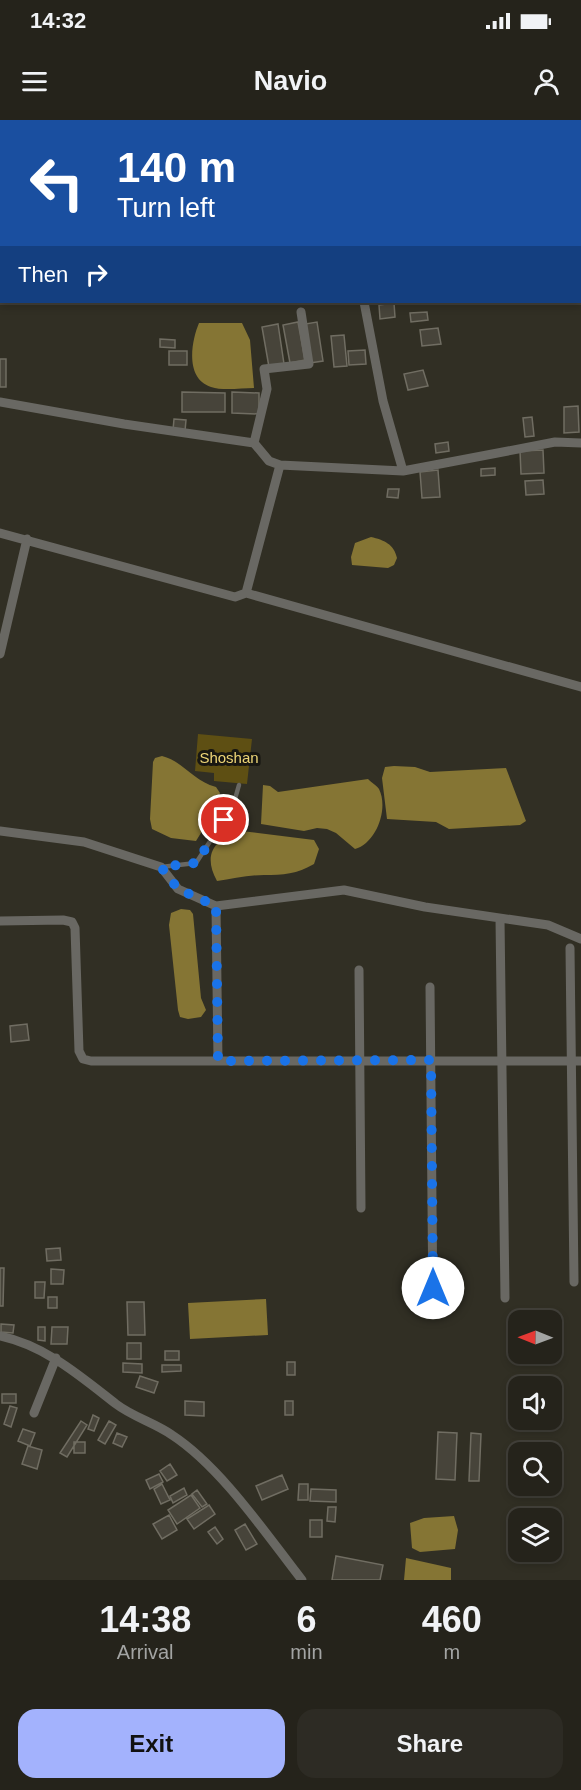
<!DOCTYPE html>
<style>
:root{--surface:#25231b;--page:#2d2b24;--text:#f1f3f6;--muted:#a3a4a3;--line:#42403a;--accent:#a3b2fd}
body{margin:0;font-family:Helvetica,sans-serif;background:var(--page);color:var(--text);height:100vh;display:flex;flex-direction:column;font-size:22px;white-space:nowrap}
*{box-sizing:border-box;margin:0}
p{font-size:20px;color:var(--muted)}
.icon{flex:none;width:33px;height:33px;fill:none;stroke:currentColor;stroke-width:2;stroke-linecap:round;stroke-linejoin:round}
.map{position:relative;height:1460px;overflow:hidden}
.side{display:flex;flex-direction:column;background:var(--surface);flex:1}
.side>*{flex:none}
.top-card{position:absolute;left:0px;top:0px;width:582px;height:183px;box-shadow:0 3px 9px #0003,0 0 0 2px var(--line);background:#1a4fa0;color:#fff;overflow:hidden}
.needle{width:39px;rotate:271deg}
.tools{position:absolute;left:508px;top:1190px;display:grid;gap:12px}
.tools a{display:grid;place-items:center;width:54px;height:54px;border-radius:12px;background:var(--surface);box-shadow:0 3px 9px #0003,0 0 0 2px var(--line);font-size:30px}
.pin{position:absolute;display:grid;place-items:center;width:51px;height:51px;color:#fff;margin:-26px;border:3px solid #fff;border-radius:50%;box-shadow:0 2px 6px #0007}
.me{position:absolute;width:66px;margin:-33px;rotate:0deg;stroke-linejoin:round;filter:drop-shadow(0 0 4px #0008)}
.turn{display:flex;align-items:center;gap:21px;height:126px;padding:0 18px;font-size:27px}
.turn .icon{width:78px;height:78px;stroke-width:2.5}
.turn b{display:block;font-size:42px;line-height:51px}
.then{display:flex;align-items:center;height:57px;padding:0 18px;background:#0003;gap:12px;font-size:22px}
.eta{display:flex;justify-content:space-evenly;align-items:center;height:102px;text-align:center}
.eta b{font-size:36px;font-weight:800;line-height:42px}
.primary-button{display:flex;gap:12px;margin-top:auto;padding:12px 18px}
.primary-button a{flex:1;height:69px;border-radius:18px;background:var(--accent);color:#111;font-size:24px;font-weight:800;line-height:69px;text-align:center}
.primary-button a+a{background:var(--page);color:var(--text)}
.status{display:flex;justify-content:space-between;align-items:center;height:42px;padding:0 30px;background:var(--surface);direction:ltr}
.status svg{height:16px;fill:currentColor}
header{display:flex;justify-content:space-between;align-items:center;height:78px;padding:0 18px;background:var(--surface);font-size:27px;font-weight:800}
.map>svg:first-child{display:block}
.green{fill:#5e4f13}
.water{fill:#857534}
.building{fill:#47443a;stroke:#706d62;stroke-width:1.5}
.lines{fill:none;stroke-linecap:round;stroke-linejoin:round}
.service{stroke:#696863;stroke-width:4.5}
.minor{stroke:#696863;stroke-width:9}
.route{stroke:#1a73e8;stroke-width:10;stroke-dasharray:0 18}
.labels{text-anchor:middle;stroke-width:6;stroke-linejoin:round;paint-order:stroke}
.park-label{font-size:15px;fill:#edd577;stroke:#181712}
</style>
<div class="status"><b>14:32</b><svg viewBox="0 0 49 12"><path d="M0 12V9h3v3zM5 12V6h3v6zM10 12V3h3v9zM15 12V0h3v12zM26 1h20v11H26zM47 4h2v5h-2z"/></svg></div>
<header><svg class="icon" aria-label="menu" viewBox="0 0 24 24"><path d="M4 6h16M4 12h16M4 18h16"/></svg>Navio<svg class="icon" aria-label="person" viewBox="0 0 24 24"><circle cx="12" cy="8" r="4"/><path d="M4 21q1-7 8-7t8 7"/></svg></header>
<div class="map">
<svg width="581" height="1460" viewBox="0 0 581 1460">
<rect width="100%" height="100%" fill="#312f24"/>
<path class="green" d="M198 614 252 619 247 664 214 661V653L195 651Z"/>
<path class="water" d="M199 203H242L250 220 254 268C241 268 223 271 211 267 185 259 191 222 199 203Z
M371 417C384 420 394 424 397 438L394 445 388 448 352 445 351 437 355 423Z
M162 636C183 641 193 661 216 667L220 673 212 695 196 721 171 718 152 709 150 699 153 642 155 638Z
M394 646 415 647 430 652 506 648 526 701 520 705 449 709 436 702 387 699 382 658 385 647Z
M368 659C371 662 377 666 379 669 389 689 376 723 355 729L336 713 327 709 317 708 304 711 261 704 263 665 270 666 278 672Z
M242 711 314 720 319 729 314 744C297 754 283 755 264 755 249 755 232 759 217 761 202 734 215 718 242 711Z
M181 789 190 790 193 794 201 878 206 890 201 897 188 899 180 897 178 890 169 805 171 793Z
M266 1179 268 1215 190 1219 188 1183Z
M454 1396 458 1410 455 1429 420 1432 412 1428 410 1403 424 1398Z
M406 1438 451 1448V1460H404Z"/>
<path class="building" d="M394 183 395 197 380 199 379 185Z
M427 192 428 200 411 202 410 193Z
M298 202 305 240 290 243 283 205Z
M317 202 323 241 310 243 305 204Z
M278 204 284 244 269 247 262 207Z
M438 208 441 224 422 226 420 210Z
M344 215 347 246 334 247 331 216Z
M160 219 175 220V228L160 227Z
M365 230 366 244 349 245 348 231Z
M169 231H187V245H169Z
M0 239H6V267H0Z
M423 250 428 266 408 270 404 254Z
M182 272 225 273V292H182Z
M232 272 259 273V294L232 293Z
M578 286 579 312 564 313V287Z
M532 297 534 316 525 317 523 298Z
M174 299 186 300 185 311 173 310Z
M448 322 449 331 436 333 435 324Z
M543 330 544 353 521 354 520 331Z
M495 348V355L481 356V349Z
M438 350 440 377 422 378 420 352Z
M543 360 544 374 526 375 525 361Z
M388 369H399L398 378 387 377Z
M27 904 29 920 11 922 10 906Z
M60 1128 61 1140 47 1141 46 1129Z
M0 1148H4L3 1186H0Z
M51 1149 64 1150 63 1164H51Z
M35 1162H45L44 1178H35Z
M48 1177H57V1188H48Z
M127 1182H144L145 1215H128Z
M1 1204 14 1205 13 1213 1 1212Z
M38 1207H45V1221L38 1220Z
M52 1207H68L67 1224H51Z
M127 1223H141V1239H127Z
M165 1231H179V1240H165Z
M287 1242H295V1255H287Z
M123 1243 142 1244V1253L123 1252Z
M162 1245H181V1251L162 1252Z
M140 1256 158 1262 154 1273 136 1267Z
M2 1274H16V1283H2Z
M185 1281 204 1282V1296L185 1295Z
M285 1281H293V1295H285Z
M10 1286 17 1288 11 1307 4 1304Z
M93 1295 99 1298 94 1311 88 1309Z
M81 1301 87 1305 67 1337 60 1333Z
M109 1301 116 1305 105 1324 98 1320Z
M23 1309 35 1313 30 1326 18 1321Z
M438 1312 457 1313 455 1360 436 1359Z
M117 1313 127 1317 122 1327 113 1323Z
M471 1313 481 1314 479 1361H469Z
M74 1322H85V1333H74Z
M28 1326 42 1330 37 1349 22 1344Z
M170 1344 177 1355 167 1361 160 1351Z
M159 1354 163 1362 150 1369 146 1360Z
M282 1355 288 1369 262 1380 256 1366Z
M162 1364 170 1380 161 1384 154 1369Z
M299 1364H308V1380H298Z
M184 1368 187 1375 173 1383 170 1376Z
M311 1369 336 1370V1382L310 1381Z
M197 1370 207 1384 202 1387 192 1374Z
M191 1375 200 1388 177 1404 168 1390Z
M209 1385 215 1394 194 1409 187 1399Z
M328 1387H336L335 1402 327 1401Z
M169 1395 177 1410 162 1419 153 1404Z
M310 1400H322V1417H310Z
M245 1404 257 1424 246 1430 235 1410Z
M215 1407 223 1419 217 1424 208 1412Z
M336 1436 383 1445 380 1460H332Z"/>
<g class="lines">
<path class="service" d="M161 747 196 743 233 686 239 665"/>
<path class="minor" d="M290 0V2
M364 182 383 281 403 351
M0 282 124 304 254 323 269 341 280 345 403 351 555 322 581 323
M254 323 267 269 264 249 309 244 301 192
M0 413 235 477 246 473 280 345
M246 473 581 567
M0 534 27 419
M0 711 84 722 161 747 178 769 216 786 344 770 425 787 548 805 581 819
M216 786 218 941
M500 799 505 1178
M0 801 63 800 72 802 75 808 79 931 83 939 91 941H581
M570 828 574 1162
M359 850 361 1088
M430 867 433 1191
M0 1216C46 1226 80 1256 116 1284 133 1297 155 1303 172 1315 221 1347 266 1414 302 1460
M34 1293 56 1238"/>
</g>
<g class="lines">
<path class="route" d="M224 700 196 743 161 747 178 769 216 786 218 941 431 940 433 1168"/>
</g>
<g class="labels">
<g class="park-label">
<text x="229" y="643">Shoshan</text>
</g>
</g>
</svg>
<div class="tools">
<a><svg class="needle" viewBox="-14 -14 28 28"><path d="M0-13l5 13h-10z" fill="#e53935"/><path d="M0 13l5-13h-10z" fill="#a3a4a3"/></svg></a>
<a><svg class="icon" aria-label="sound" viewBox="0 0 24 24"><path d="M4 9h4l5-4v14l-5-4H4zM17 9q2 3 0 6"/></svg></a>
<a><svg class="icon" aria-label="search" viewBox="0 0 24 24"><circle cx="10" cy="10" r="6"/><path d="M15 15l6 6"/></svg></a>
<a><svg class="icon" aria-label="layers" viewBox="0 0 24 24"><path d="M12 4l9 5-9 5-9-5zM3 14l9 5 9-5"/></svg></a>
</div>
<div class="pin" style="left:224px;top:700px;background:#d93025"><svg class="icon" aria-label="arrive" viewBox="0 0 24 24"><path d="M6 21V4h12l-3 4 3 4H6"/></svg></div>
<svg class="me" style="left:433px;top:1168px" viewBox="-20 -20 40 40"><circle r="19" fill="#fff"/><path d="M0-13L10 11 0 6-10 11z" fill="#1a73e8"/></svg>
<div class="top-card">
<div class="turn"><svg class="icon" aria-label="left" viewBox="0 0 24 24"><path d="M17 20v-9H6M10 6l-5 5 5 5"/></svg><div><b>140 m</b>Turn left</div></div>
<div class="then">Then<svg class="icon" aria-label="right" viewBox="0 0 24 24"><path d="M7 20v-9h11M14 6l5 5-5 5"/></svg></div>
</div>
</div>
<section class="side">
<div class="eta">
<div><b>14:38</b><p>Arrival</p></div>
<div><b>6</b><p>min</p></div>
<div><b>460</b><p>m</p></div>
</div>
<div class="primary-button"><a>Exit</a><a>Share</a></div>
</section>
